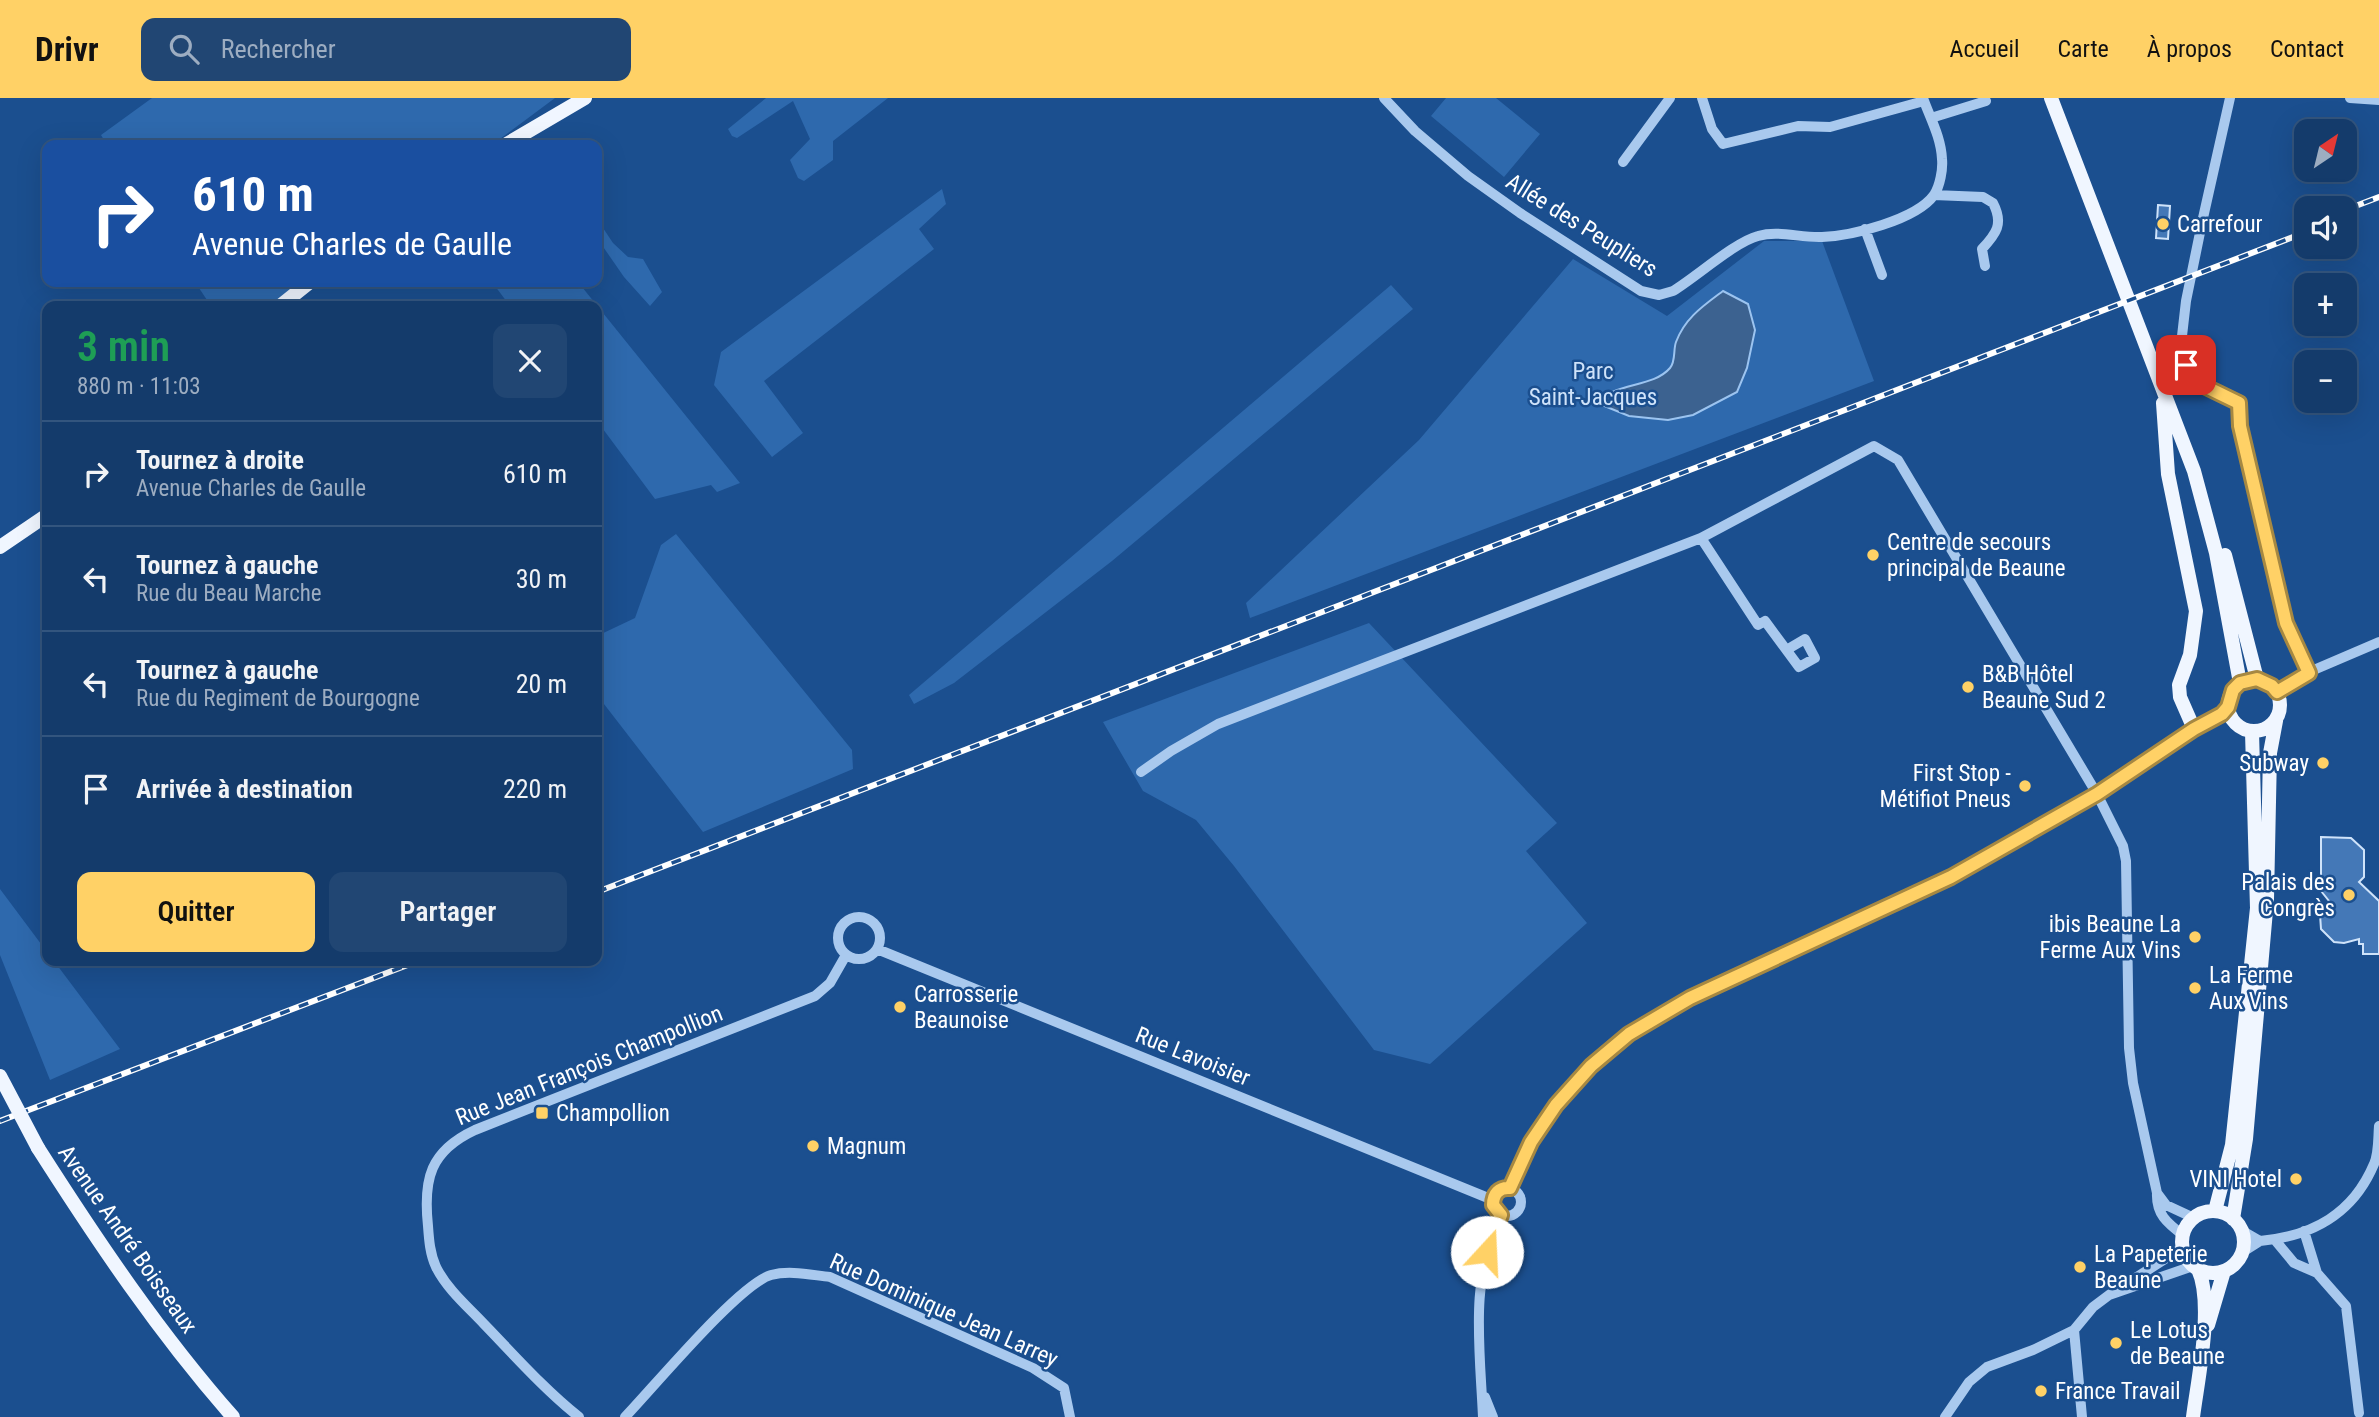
<!DOCTYPE html>
<html lang="fr">
<meta charset="utf-8">
<style>
:root{--surface:#143b6b;--page:#214673;--text:#f1f3f6;--muted:#9dadc1;--line:#33557e;--accent:#ffd166}
body{margin:0;font-family:"Roboto Condensed",sans-serif;background:var(--page);color:var(--text);height:100vh;display:flex;flex-direction:column;font-size:26px;white-space:nowrap}
*{box-sizing:border-box;margin:0}
p{font-size:23px;color:var(--muted)}
.icon{flex:none;width:38px;height:38px;fill:none;stroke:currentColor;stroke-width:2;stroke-linecap:round;stroke-linejoin:round}
.map{position:relative;flex:1;overflow:hidden}
.panel{position:absolute;left:42px;top:203px;width:560px;height:665px;display:flex;flex-direction:column;background:var(--surface);border-radius:14px;box-shadow:0 7px 28px #0002,0 0 0 2px var(--line)}
.panel>*{flex:none}
.hud{position:absolute;left:42px;top:42px;width:560px;height:147px;border-radius:14px;box-shadow:0 7px 28px #0002,0 0 0 2px var(--line);background:#1a4fa0;color:#fff;overflow:hidden}
.needle{width:46px;rotate:35deg}
.tools{position:absolute;left:2294px;top:21px;display:grid;gap:14px}
.tools a{display:grid;place-items:center;width:63px;height:63px;border-radius:14px;background:var(--surface);box-shadow:0 7px 28px #0002,0 0 0 2px var(--line);font-size:35px}
.pin{position:absolute;display:grid;place-items:center;width:60px;height:60px;color:#fff;margin:-30px;border-radius:14px;box-shadow:0 4px 10px #0006}
.me{position:absolute;width:77px;margin:-38px;rotate:20deg;stroke-linejoin:round;filter:drop-shadow(0 0 5px #0008)}
.turn{display:flex;align-items:center;gap:24px;height:147px;padding:0 35px;font-size:32px}
.turn .icon{width:91px;height:91px;stroke-width:2.5}
.turn b{display:block;font-size:49px;line-height:60px}
.round{display:grid;place-items:center;flex:none;width:74px;height:74px;border-radius:14px;background:var(--page)}
.overview{display:flex;align-items:center;justify-content:space-between;height:119px;padding:0 35px}
h1{font-size:42px;font-weight:600;line-height:52px;color:#1e9e55}
.primary-button{display:flex;gap:14px;margin-top:auto;padding:14px 35px}
.primary-button a{flex:1;height:80px;border-radius:14px;background:var(--accent);color:#111;font-size:28px;font-weight:600;line-height:80px;text-align:center}
.primary-button a+a{background:var(--page);color:var(--text)}
ul{padding:0;list-style:none}
li{display:flex;align-items:center;gap:21px;height:105px;padding:0 35px;border-top:2px solid var(--line)}
li div{flex:1}
li b{display:block;font-size:26px}
li em{font-style:normal}
header{display:flex;align-items:center;gap:42px;box-sizing:border-box;height:98px;padding:0 35px;background:var(--accent);color:#111}
header strong{font-size:33px}
nav{display:flex;gap:38px;margin-inline-start:auto;font-size:24px}
.search{width:490px;height:63px;background:var(--page);display:flex;align-items:center;gap:18px;box-sizing:border-box;padding:0 24px;border-radius:14px;color:var(--muted);font-size:26px}
.map>svg:first-child{display:block}
.green{fill:#2e69ad}
.water{fill:#3c6290;stroke:#9cc4f0;stroke-width:2}
.building{fill:#4478b7;stroke:#cfe3fa;stroke-width:2}
.lines{fill:none;stroke-linecap:round;stroke-linejoin:round}
.minor{stroke:#a9c9ee;stroke-width:10}
.major{stroke:#f0f6ff;stroke-width:14}
.rail-casing{stroke:#fff;stroke-width:6}
.rail{stroke:#1b4f8f;stroke-width:3.5;stroke-dasharray:10;stroke-linecap:butt}
.major-bridge{stroke:#f0f6ff;stroke-width:14}
.route-casing{stroke:#a68842;stroke-width:18}
.route{stroke:#ffd166;stroke-width:12}
.poi-dot{fill:#ffd166;stroke:#1b4f8f;stroke-width:2.5}
.labels{text-anchor:middle;stroke-width:5;stroke-linejoin:round;paint-order:stroke}
.poi-label{font-size:23px;fill:#fff;stroke:#1b4f8f;text-anchor:start}
.street-label{font-size:23px;fill:#fff;stroke:#1b4f8f}
.park-label{font-size:23px;fill:#cfe3fa;stroke:#1b4f8f}
</style>
<header>
<strong>Drivr</strong>
<div class="search"><svg class="icon" aria-label="search" viewBox="0 0 24 24"><circle cx="10" cy="10" r="6"/><path d="M15 15l6 6"/></svg>Rechercher</div>
<nav><a>Accueil</a><a>Carte</a><a>À propos</a><a>Contact</a></nav>
</header>
<div class="map">
<svg width="2379" height="1319" viewBox="0 0 2379 1319">
<rect width="100%" height="100%" fill="#1b4f8f"/>
<path class="green" d="M152 0H555L492 47H107L101 37Z
M766 0H888L833 43V62L804 83 798 80 790 62 810 41 793 3 737 40 732 38 728 31Z
M1446 0H1496L1540 36 1504 79 1431 18Z
M942 91 946 106 919 131 934 151 764 283 803 335 772 359 714 287 721 254Z
M597 121 613 145 628 159 643 161 662 194 650 208 624 179 597 140Z
M1764 143H1822L1874 283 1250 520 1246 505 1419 342 1573 161 1667 218Z
M195 184H311L278 208H211Z
M492 184H578L740 385 717 394 711 387 655 401 597 323V208H510Z
M1391 187 1413 211 1112 463 954 585 914 606 909 597Z
M676 436 852 652 853 671 703 734 597 597V538L635 520 661 447Z
M1369 525 1557 725 1526 753 1587 825 1430 966 1374 952 1234 768 1196 722 1143 693 1103 624Z
M0 791 47 854V863H54L120 951 50 982 0 857Z"/>
<path class="water" d="M1723 193 1748 206 1755 232 1747 270 1737 294 1693 317 1668 322 1629 318 1597 305C1614 284 1653 290 1670 270 1676 263 1673 252 1676 244 1685 220 1703 208 1723 193Z"/>
<path class="building" d="M2158 107 2170 108 2168 141 2156 140Z
M2321 739 2351 740 2364 752V779L2359 784 2379 803V856H2363V846H2359V841L2344 845 2334 844 2321 831 2320 816 2329 803 2321 793Z"/>
<g class="lines">
<path class="minor" d="M1384 0 1415 33 1468 78 1520 115 1641 193 1659 197 1673 193C1696 179 1735 144 1758 138 1779 132 1800 140 1822 139 1851 138 1916 122 1934 97 1940 88 1943 71 1942 61 1941 39 1930 20 1923 0
M1702 0 1712 31 1723 46 1798 28 1830 29 1924 3
M2230 0 2203 120 2186 203 2182 238 2186 267 2191 278 2208 292 2239 305 2240 328 2286 525 2309 575
M2350 0 2379 2
M1931 20 1986 3
M1623 64 1670 0
M1934 97 1983 99 1993 105C2004 126 1996 136 1982 151L1985 168
M1865 131 1882 177
M1701 440 1758 527 1765 523 1799 569 1815 560 1805 541 1788 551
M2277 594 2302 577 2379 544
M1141 674 1171 653 1218 626 1701 440 1874 348 1898 362 2097 696 2123 748 2126 763 2129 950 2133 985 2157 1095
M838 840a21 21 0 1 1 42 0a21 21 0 1 1-42 0Z
M877 851 1493 1102
M1493 1104a14 14 0 1 1 28 0a14 14 0 1 1-28 0Z
M1510 1090 1531 1043 1556 1007 1591 968 1629 936 1690 900 1951 779 2097 696 2194 631 2222 616 2228 609
M2241 1132 2260 1143 2241 1155
M2183 1137C2167 1125 2156 1116 2157 1095L2166 1107 2194 1120
M2275 1142 2294 1165 2317 1175 2304 1133
M2260 1143C2313 1138 2353 1116 2374 1066 2379 1055 2378 1040 2379 1028
M2182 1150 2109 1197 2193 1168
M2317 1175 2346 1208 2359 1315
M2074 1232 2082 1319
M1485 1299 1493 1319
M579 1319C544 1291 515 1258 484 1226 467 1208 447 1191 436 1169 430 1156 429 1142 428 1128 423 1081 430 1053 475 1032L815 898 830 885 846 857
M625 1319C653 1290 739 1186 771 1177 790 1172 811 1177 830 1179L1033 1270 1064 1290 1070 1319
M1483 1319C1480 1251 1469 1180 1501 1117
M1945 1319 1969 1284 1987 1269 2033 1252 2074 1232 2093 1209 2109 1197"/>
<path class="major" d="M2051 0 2194 373 2216 455 2240 585
M505 47 585 0
M280 208 310 184
M2163 305 2168 376 2196 513 2190 557 2179 587 2180 599 2194 631
M0 449 47 417
M2225 457 2257 581
M2228 607a26 26 0 1 1 52 0a26 26 0 1 1-52 0Z
M38 1050C98 1144 159 1235 233 1319
M2215 1113 2232 1047 2257 810 2252 634
M2182 1144a31 31 0 1 1 62 0a31 31 0 1 1-62 0Z
M2233 1121 2246 1041 2267 801 2270 655 2276 623
M2208 1227 2224 1173
M2193 1319C2198 1280 2214 1206 2198 1171"/>
<defs>
<path id="rail" d="M2345 112 2379 99
M597 794 2306 134
M0 1023 418 863"/>
</defs>
<use href="#rail" class="rail-casing"/>
<use href="#rail" class="rail"/>
<path class="major-bridge" d="M0 978 38 1050"/>
</g>
<g class="lines">
<defs>
<path id="route" d="M1487 1154 1501 1117 1493 1107C1493 1096 1499 1089 1510 1090L1531 1044 1556 1007 1591 968 1629 936 1690 900 1951 779 2097 696 2194 631 2222 616 2228 609 2233 592 2240 585 2257 581 2272 588 2277 594 2309 575 2286 525 2240 328 2239 305 2198 285 2186 267"/>
</defs>
<use href="#route" class="route-casing"/>
<use href="#route" class="route"/>
</g>
<g class="poi-dot">
<circle cx="2163" cy="126" r="7"/>
<circle cx="1873" cy="457" r="7"/>
<circle cx="1968" cy="589" r="7"/>
<circle cx="2323" cy="665" r="7"/>
<circle cx="2025" cy="688" r="7"/>
<circle cx="2349" cy="797" r="7"/>
<circle cx="2195" cy="839" r="7"/>
<circle cx="2195" cy="890" r="7"/>
<circle cx="900" cy="909" r="7"/>
<rect x="535" y="1008" width="14" height="14" rx="3.5"/>
<circle cx="813" cy="1048" r="7"/>
<circle cx="2296" cy="1081" r="7"/>
<circle cx="2080" cy="1169" r="7"/>
<circle cx="2116" cy="1245" r="7"/>
<circle cx="2041" cy="1293" r="7"/>
</g>
<g class="labels">
<g class="poi-label">
<text x="2177" y="134">Carrefour</text>
<text x="1887" y="452">Centre de secours<tspan x="1887" dy="26">principal de Beaune</tspan></text>
<text x="1982" y="584">B&amp;B Hôtel<tspan x="1982" dy="26">Beaune Sud 2</tspan></text>
<text x="2309" y="673" text-anchor="end">Subway</text>
<text x="2011" y="683" text-anchor="end">First Stop -<tspan x="2011" dy="26">Métifiot Pneus</tspan></text>
<text x="2335" y="792" text-anchor="end">Palais des<tspan x="2335" dy="26">Congrès</tspan></text>
<text x="2181" y="834" text-anchor="end">ibis Beaune La<tspan x="2181" dy="26">Ferme Aux Vins</tspan></text>
<text x="2209" y="885">La Ferme<tspan x="2209" dy="26">Aux Vins</tspan></text>
<text x="914" y="904">Carrosserie<tspan x="914" dy="26">Beaunoise</tspan></text>
<text x="556" y="1023">Champollion</text>
<text x="827" y="1056">Magnum</text>
<text x="2282" y="1089" text-anchor="end">VINI Hotel</text>
<text x="2094" y="1164">La Papeterie<tspan x="2094" dy="26">Beaune</tspan></text>
<text x="2130" y="1240">Le Lotus<tspan x="2130" dy="26">de Beaune</tspan></text>
<text x="2055" y="1301">France Travail</text>
</g>
<g class="street-label">
<text transform="translate(1582 127) rotate(32)" y="8">Allée des Peupliers</text>
<text transform="translate(1193 958) rotate(22)" y="8">Rue Lavoisier</text>
<text transform="translate(589 967) rotate(-22)" y="8">Rue Jean François Champollion</text>
<text transform="translate(128 1141) rotate(55)" y="8">Avenue André Boisseaux</text>
<text transform="translate(944 1212) rotate(24)" y="8">Rue Dominique Jean Larrey</text>
</g>
<g class="park-label">
<text x="1593" y="281">Parc<tspan x="1593" dy="26">Saint-Jacques</tspan></text>
</g>
</g>
</svg>
<div class="tools">
<a><svg class="needle" viewBox="-14 -14 28 28"><path d="M0-13l5 13h-10z" fill="#e53935"/><path d="M0 13l5-13h-10z" fill="#9dadc1"/></svg></a>
<a><svg class="icon" aria-label="sound" viewBox="0 0 24 24"><path d="M4 9h4l5-4v14l-5-4H4zM17 9q2 3 0 6"/></svg></a>
<a>+</a>
<a>−</a>
</div>
<div class="pin" style="left:2186px;top:267px;background:#d93025"><svg class="icon" aria-label="arrive" viewBox="0 0 24 24"><path d="M6 21V4h12l-3 4 3 4H6"/></svg></div>
<svg class="me" style="left:1487px;top:1154px" viewBox="-20 -20 40 40"><circle r="19" fill="#fff"/><path d="M0-13L10 11 0 6-10 11z" fill="#ffd166"/></svg>
<div class="hud">
<div class="turn"><svg class="icon" aria-label="right" viewBox="0 0 24 24"><path d="M7 20v-9h11M14 6l5 5-5 5"/></svg><div><b>610 m</b>Avenue Charles de Gaulle</div></div>
</div>
<section class="panel">
<div class="overview"><div><h1>3 min</h1><p>880 m · 11:03</p></div><a class="round"><svg class="icon" aria-label="close" viewBox="0 0 24 24"><path d="M6 6l12 12M18 6L6 18"/></svg></a></div>
<ul>
<li><svg class="icon" aria-label="right" viewBox="0 0 24 24"><path d="M7 20v-9h11M14 6l5 5-5 5"/></svg><div><b>Tournez à droite</b><p>Avenue Charles de Gaulle</p></div><em>610 m</em></li>
<li><svg class="icon" aria-label="left" viewBox="0 0 24 24"><path d="M17 20v-9H6M10 6l-5 5 5 5"/></svg><div><b>Tournez à gauche</b><p>Rue du Beau Marche</p></div><em>30 m</em></li>
<li><svg class="icon" aria-label="left" viewBox="0 0 24 24"><path d="M17 20v-9H6M10 6l-5 5 5 5"/></svg><div><b>Tournez à gauche</b><p>Rue du Regiment de Bourgogne</p></div><em>20 m</em></li>
<li><svg class="icon" aria-label="arrive" viewBox="0 0 24 24"><path d="M6 21V4h12l-3 4 3 4H6"/></svg><div><b>Arrivée à destination</b></div><em>220 m</em></li>
</ul>
<div class="primary-button"><a>Quitter</a><a>Partager</a></div>
</section>
</div>
